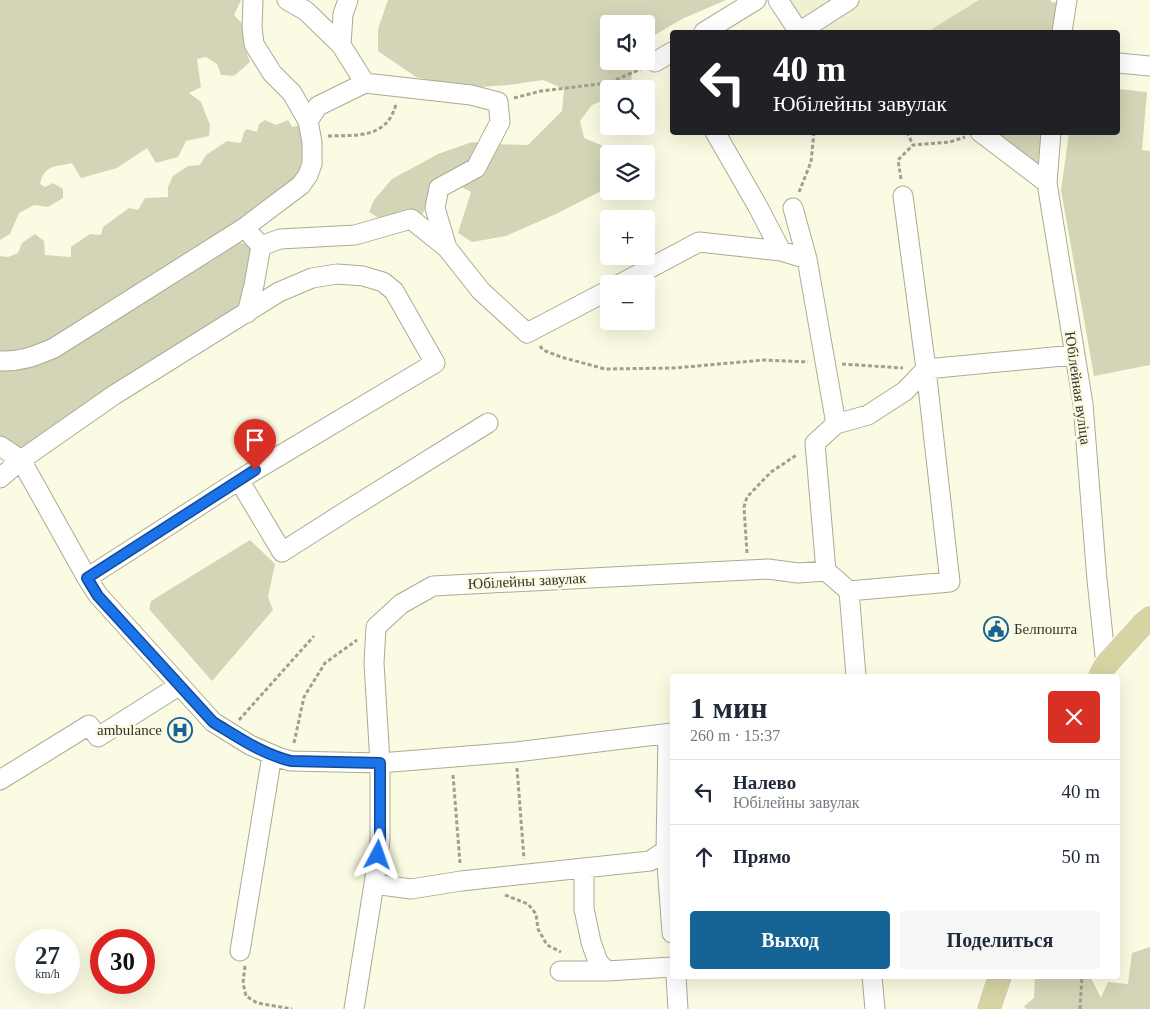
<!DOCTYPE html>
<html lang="ru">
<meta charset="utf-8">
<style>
:root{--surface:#fff;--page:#f6f6f7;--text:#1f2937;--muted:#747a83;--line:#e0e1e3;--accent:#166496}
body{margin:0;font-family:Georgia,serif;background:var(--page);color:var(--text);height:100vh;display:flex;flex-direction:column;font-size:19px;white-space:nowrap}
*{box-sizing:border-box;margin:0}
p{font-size:16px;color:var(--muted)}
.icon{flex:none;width:28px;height:28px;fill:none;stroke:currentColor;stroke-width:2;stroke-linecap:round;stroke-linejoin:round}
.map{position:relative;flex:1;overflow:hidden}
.details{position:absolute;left:670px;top:674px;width:450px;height:305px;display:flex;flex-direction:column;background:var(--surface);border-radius:5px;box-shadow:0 5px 20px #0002}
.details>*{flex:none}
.banner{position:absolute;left:670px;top:30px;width:450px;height:105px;border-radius:5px;box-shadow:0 5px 20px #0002;background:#202124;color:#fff;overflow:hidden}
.tools{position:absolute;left:600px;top:15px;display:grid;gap:10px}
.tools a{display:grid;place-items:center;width:55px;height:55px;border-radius:5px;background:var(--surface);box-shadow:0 5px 20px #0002;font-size:25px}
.speed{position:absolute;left:15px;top:929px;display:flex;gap:10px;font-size:25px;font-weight:700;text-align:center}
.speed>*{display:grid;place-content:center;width:65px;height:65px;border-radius:50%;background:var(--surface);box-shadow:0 5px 20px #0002;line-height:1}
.speed small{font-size:12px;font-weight:400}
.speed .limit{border:8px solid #d22;background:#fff;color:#111}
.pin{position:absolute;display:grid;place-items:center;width:42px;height:42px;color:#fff;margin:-51px -21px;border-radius:50% 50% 50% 0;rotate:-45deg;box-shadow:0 0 5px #0007}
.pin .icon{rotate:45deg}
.me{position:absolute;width:55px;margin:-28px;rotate:4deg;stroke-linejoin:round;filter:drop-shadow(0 0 4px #0008)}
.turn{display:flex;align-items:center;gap:18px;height:105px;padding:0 20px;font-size:22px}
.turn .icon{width:65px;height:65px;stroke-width:2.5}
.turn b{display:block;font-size:35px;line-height:42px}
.round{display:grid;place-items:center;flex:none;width:52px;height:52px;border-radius:5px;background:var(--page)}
.summary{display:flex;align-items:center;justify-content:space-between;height:85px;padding:0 20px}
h1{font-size:30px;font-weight:600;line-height:38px}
.button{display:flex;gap:10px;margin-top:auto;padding:10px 20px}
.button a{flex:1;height:58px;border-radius:5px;background:var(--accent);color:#fff;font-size:20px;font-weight:600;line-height:58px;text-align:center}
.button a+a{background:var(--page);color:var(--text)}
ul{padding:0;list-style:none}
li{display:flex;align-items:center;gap:15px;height:65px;padding:0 20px;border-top:1px solid var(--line)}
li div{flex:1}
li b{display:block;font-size:19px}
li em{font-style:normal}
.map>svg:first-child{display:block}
.built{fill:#f1f1d1}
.green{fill:#d4d4b6}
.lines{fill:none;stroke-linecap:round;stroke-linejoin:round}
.minor-casing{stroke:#abab94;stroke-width:21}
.major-casing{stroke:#fff;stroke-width:26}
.path{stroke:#a0a08e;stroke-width:3;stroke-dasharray:4 2.5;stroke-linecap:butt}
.minor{stroke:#fff;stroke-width:19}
.major{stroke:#d6d4a3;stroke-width:24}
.route-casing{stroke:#114b97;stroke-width:12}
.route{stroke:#1a73e8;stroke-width:9}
.labels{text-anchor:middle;stroke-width:5;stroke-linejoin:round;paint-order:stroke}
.street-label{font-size:15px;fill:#333329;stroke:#fbfbe3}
.poi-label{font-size:15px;fill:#333329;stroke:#fbfbe3;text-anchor:start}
</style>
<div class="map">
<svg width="1150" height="1009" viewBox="0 0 1150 1009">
<rect width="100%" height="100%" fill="#fbfbe3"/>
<path class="built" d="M768 0H979L927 32H788Z"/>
<path class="green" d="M0 0H241L234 15 246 28 244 45 250 62 234 76 221 75 217 64 206 57 197 59 201 87 189 93 201 102 210 125 209 136 186 141 178 157 156 163 147 148 117 168 81 178 72 163C55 167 45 164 40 184L45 187 53 183 63 189V198L48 207 34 205 19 213 10 234 0 240Z
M388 0H726L682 19 648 39 646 41V24H609V61H634L631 81 622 89H609V98L592 105 580 121 584 138 613 150 625 152 626 154H609V187L556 214 506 236 472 242 458 233 471 192 447 179 434 195 419 219 385 222 369 212 374 200 392 179 438 154 472 142 493 144 528 145 562 111 564 89 543 80 509 85 463 88 416 77 378 51V29Z
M979 0H1051V2L1060 3 1054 32H927Z
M1118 89 1147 92 1142 150 1150 151V365L1094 376 1061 190 1069 133 1118 132Z
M265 120 276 125 288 120 292 127 300 125 308 142 299 182 51 344 0 356V256L8 257 18 253 22 243 35 234 44 241 45 255 71 257V247L90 234 101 235 103 227 129 208 138 210 145 198 168 197V187L173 176 188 166 200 165 206 155 227 141 241 143 244 132 247 129 257 132 259 124Z
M996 133H1041L1038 164Z
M236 243H244L251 248 252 257 245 305 22 450 0 440V367Z
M250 540 275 564 268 597 273 610 212 681 149 609 151 601Z
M1150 947V1009H1026L1024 1006 1034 998 1035 976H1090L1101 998 1108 982 1128 984 1132 953Z"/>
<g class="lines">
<defs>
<path id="minor" d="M287 0 306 11 341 45 365 83
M778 0 799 32
M704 32 756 0
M799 32 849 0
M1062 32 1067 0
M341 45 343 14 348 0
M655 62 672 52
M1118 63 1150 66
M308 121 318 106 365 83 471 95 498 102 500 122 476 168 439 188 435 208 447 248
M715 132 757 205 781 251
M980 132 1047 183 1083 404 1097 580 1106 665
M1047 183 1051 132
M793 208 807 259 836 424 815 443 826 571 849 591
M261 246 280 239 355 235 411 219 447 248 481 291 527 333 609 290
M620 284 699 242 781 251 807 259
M247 313 254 285 261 246 252 236
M0 361C21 362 35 356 54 348L244 228 301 185 308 175 312 164V142L308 121 292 93 272 73 254 44 252 27 253 0
M836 424 868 415 905 391 926 369 1074 355
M0 446 21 460 87 578 98 595 213 722 250 745 280 758 291 761 380 763 516 752 672 733
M0 478 21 460 114 395 279 292 312 278 337 274 363 276 383 282 394 291 435 363 239 480 87 578
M239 480 282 552 348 510 488 423
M856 676 849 591 950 582 926 369 903 196
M668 734 666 850 672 933
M0 780 89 725 98 737 180 685
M584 868V909L591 942 598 962 607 971
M374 884 411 889 461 881 650 861 666 850 672 848
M240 951 272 755
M560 971H607L672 967
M676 976 678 1009
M872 976 875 1009
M354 1009 374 884 380 840V763L374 663 376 627 401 604 433 586 748 570 768 569 798 573 826 571"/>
<path id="major" d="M1100 676 1106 665 1143 624 1150 618
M989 1009 1000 976"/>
</defs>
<use href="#minor" class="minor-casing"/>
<use href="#major" class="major-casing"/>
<path class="path" d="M514 98 541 91 608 83 641 69
M907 132 913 145
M328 136C357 135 387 139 396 104
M901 179 898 160 913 145 950 142 965 137
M799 192 811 162 814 132
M540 346 543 350 561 357 605 369 674 368 764 360 808 362
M842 364 903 368
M747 553 744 507 747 497 771 472 798 454
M239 720 314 636
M294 743 304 697 325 663 357 640
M517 768 524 859
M453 775 460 863
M505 895 528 904 536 914 538 929 547 945 561 952
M245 966 243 983 246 996 257 1003 292 1009
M1080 1009 1082 976"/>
<use href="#minor" class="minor"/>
<use href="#major" class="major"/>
</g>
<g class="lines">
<defs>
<path id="route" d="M255 470 87 578 98 596 213 722C238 737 262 754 291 761L380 763V840L378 855"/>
</defs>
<use href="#route" class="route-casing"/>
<use href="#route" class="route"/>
</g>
<defs>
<symbol id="civic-ring" viewBox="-11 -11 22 22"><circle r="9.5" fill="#fbfbe3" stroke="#166496" stroke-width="1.5"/><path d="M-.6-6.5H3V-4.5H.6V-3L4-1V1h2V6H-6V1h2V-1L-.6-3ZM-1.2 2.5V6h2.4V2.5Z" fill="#166496"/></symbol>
<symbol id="hospital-ring" viewBox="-11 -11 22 22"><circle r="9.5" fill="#fbfbe3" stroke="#166496" stroke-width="1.5"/><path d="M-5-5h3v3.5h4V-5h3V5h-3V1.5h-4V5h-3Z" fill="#166496"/></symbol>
</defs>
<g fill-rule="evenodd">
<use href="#civic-ring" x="982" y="615" width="28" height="28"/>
<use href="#hospital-ring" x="166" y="716" width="28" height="28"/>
</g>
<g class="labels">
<g class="street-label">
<text transform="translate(1078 388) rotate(82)" y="5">Юбілейная вуліца</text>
<text transform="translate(527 581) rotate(-3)" y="5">Юбілейны завулак</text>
</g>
<g class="poi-label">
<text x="1014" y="634">Белпошта</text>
<text x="162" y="735" text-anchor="end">ambulance</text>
</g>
</g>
</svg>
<div class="tools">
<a><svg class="icon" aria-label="sound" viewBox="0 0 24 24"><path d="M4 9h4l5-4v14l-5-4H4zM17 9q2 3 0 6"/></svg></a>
<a><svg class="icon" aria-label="search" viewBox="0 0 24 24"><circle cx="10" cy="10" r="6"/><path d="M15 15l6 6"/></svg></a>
<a><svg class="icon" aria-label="layers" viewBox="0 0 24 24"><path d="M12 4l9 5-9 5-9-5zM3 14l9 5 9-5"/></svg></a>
<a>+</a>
<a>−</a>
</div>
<div class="speed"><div>27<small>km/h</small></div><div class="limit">30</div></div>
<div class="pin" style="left:255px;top:470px;background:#d93025"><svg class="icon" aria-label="arrive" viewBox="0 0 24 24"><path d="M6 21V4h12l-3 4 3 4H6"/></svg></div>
<svg class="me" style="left:378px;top:855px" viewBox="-20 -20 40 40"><path d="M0-17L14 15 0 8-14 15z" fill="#1a73e8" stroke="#fff" stroke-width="4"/></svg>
<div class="banner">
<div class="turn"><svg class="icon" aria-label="left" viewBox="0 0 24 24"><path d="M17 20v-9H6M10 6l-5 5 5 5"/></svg><div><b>40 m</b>Юбілейны завулак</div></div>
</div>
<section class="details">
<div class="summary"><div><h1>1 мин</h1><p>260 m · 15:37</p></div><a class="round" style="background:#d93025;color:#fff"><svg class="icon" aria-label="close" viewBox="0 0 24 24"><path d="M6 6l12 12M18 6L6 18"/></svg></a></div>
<ul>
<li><svg class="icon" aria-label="left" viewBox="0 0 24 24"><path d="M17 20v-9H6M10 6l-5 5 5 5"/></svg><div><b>Налево</b><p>Юбілейны завулак</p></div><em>40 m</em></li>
<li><svg class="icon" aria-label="ahead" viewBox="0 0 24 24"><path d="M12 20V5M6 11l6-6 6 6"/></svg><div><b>Прямо</b></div><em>50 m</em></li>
</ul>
<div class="button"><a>Выход</a><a>Поделиться</a></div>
</section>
</div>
